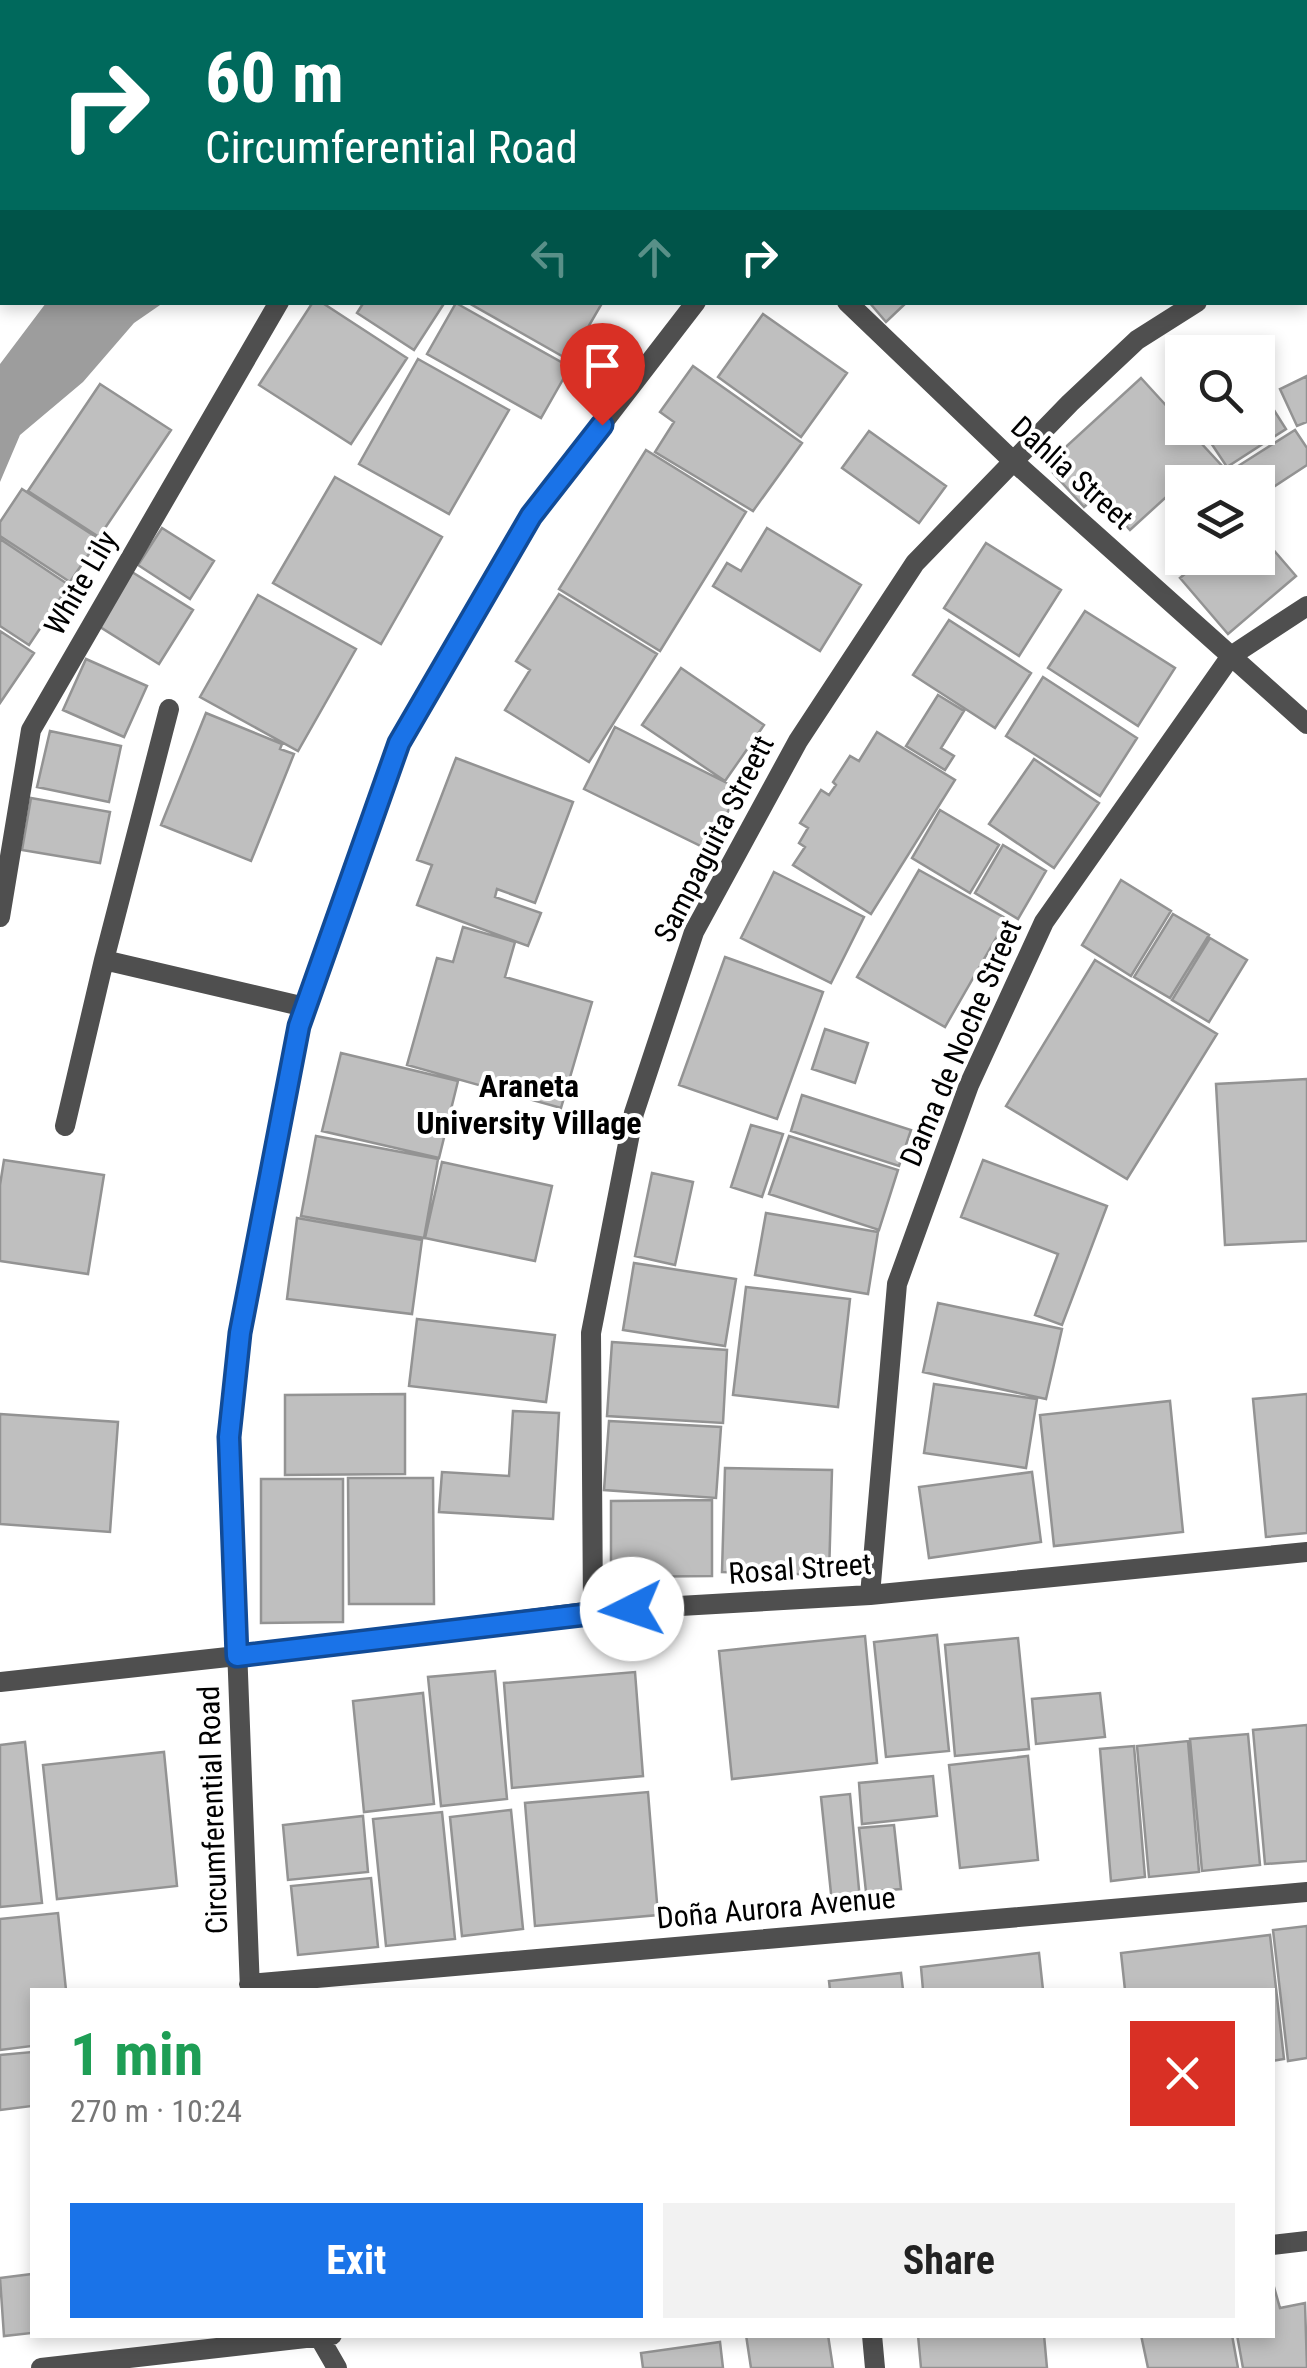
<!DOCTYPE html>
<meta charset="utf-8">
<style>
:root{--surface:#fff;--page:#f2f2f2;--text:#222;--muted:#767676;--accent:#1a73e8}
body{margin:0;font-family:"Roboto Condensed",sans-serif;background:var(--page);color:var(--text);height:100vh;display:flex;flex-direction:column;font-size:38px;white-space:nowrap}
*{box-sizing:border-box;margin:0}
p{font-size:32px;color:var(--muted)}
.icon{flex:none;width:55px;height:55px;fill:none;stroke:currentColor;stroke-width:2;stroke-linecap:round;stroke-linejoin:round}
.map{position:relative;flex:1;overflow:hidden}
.drawer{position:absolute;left:30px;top:1988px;width:1245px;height:350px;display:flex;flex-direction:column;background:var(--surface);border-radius:0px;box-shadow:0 5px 15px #0003}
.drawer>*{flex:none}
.top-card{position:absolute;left:0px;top:0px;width:1308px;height:305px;box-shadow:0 5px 15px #0003;background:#00695c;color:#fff;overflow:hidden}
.controls{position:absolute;left:1165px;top:335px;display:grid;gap:20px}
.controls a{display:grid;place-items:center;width:110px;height:110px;border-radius:0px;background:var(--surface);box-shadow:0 5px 15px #0003;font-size:50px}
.pin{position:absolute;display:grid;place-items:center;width:85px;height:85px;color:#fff;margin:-102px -42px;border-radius:50% 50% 50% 0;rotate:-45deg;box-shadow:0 0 10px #0007}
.pin .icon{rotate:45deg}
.me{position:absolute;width:110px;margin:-55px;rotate:266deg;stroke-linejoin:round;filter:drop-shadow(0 0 8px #0008)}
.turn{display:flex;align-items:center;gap:35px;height:210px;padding:0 40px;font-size:45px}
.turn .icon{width:130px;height:130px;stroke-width:2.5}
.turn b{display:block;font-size:70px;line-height:85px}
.lanes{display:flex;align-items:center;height:95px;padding:0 40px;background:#0003;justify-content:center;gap:50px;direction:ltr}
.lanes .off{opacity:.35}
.round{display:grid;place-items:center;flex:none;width:105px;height:105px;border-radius:0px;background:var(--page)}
.head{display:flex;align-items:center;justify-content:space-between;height:170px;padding:0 40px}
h1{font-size:60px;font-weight:700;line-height:75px;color:#1e9e55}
.cta{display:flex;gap:20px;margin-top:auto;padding:20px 40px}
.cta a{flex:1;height:115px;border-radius:0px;background:var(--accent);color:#fff;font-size:40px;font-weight:700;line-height:115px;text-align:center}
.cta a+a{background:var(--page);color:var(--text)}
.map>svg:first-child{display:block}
.water{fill:#9d9d9d}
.building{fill:#bfbfbf;stroke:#939393;stroke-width:2.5}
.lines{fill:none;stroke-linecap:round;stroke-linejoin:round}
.street{stroke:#4f4f4f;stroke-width:20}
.route-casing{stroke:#114b97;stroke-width:25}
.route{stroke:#1a73e8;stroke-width:18}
.labels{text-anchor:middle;stroke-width:8;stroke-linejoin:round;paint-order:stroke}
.street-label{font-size:30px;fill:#000;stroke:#fff}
.neighbourhood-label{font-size:32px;font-weight:bold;fill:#000;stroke:#fff}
</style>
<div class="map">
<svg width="1307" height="2368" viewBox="0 0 1307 2368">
<rect width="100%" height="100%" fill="#fff"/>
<path class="water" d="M46 303H163L134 323 83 382 20 435 0 482V364Z"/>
<path class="building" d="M588 0H791L794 2H586Z
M818 0H938L935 2Z
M1152 0H1255L1257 2H1153Z
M1274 0H1307V66L1305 2Z
M313 302H321L407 358 351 444 259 385Z
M364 302H445L414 350 357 313Z
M467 302H596L601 305 569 360Z
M869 302H907L886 322Z
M456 303 570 367 541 418 427 354Z
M763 314 847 373 801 437 718 377Z
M418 359 509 410 449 514 359 464Z
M693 366 802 443 753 511 655 452 674 422 660 412Z
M1182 372V399L1170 380Z
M1307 376V422L1297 426 1280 389Z
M1141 378 1182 423V428H1187L1237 482H1182V498L1173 507 1165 498 1130 530 1098 495 1084 507 1046 465Z
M100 384 171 430 99 537 28 491Z
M1258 385 1286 429 1227 467 1201 428H1258Z
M1295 430 1307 448V465L1258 497V482H1245L1235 468Z
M869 431 946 486 919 523 842 468Z
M646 450 746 512 660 651 559 589Z
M335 477 442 537 381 644 273 583Z
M22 489 99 539 70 582 0 536V522Z
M162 528 214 561 190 599 138 565Z
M767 528 861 585 820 651 713 586 727 563 741 571Z
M1258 532 1296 576 1228 634 1180 578 1204 558H1258Z
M0 539 69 585 29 645 0 626Z
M986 543 1061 590 1019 656 944 608Z
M132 572 193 610 159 664 97 625Z
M559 594 657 654 589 762 505 710 530 670 516 661Z
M258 595 356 649 298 751 200 697Z
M1085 611 1175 668 1138 726 1048 668Z
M949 620 1031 673 995 728 913 675Z
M0 631 34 653 0 703Z
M86 659 147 686 124 737 63 710Z
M681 668 764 725 725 781 642 725Z
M1043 677 1137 738 1100 796 1006 736Z
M938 695 964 711 941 748 954 756 945 770 906 746Z
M206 713 282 744 280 749 294 754 251 861 161 825Z
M615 727 739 789 709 850 584 789Z
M50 731 121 746 109 802 37 787Z
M877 732 955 780 871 914 793 865 805 847 799 843 808 828 800 823 821 790 829 795 836 785 833 782 850 756 859 761Z
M456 758 573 802 535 903 497 889 495 897 541 913 528 946 417 905 432 865 417 860Z
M1034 759 1099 803 1054 868 989 824Z
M31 798 110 812 100 863 22 850Z
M940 810 999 845 970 893 912 858Z
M1003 845 1046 871 1018 919 975 893Z
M919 870 1007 919 945 1027 857 977Z
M774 872 864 917 831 983 741 938Z
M1121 880 1171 911 1131 976 1082 945Z
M1173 914 1209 935 1170 998 1134 977Z
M463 927 515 942 505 977 592 1002 561 1108 407 1065 437 958 453 962Z
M1210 938 1247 960 1209 1022 1172 1000Z
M725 957 823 992 777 1119 679 1085Z
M1095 960 1217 1034 1127 1179 1006 1106Z
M825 1029 868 1043 855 1083 812 1069Z
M341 1053 458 1081 439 1158 322 1131Z
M1307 1079V1241L1225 1245 1216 1084Z
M802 1095 911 1130 899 1166 791 1131Z
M751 1125 783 1134 762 1197 731 1187Z
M316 1136 438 1159 424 1238 301 1216Z
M789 1136 898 1170 879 1230 769 1194Z
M4 1160 104 1175 88 1274 0 1261V1185Z
M983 1160 1107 1206 1062 1325 1035 1315 1058 1254 961 1217Z
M442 1162 552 1186 535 1261 425 1238Z
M652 1173 693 1182 675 1265 635 1256Z
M766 1213 878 1232 868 1294 755 1275Z
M297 1218 422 1240 412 1314 287 1299Z
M634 1263 736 1279 725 1346 623 1330Z
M746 1287 850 1299 838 1407 733 1395Z
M938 1303 1062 1329 1046 1399 923 1372Z
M417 1319 555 1335 546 1402 409 1386Z
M612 1342 727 1350 723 1423 607 1416Z
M934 1384 1037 1399 1026 1468 924 1453Z
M405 1394V1474L285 1475V1395Z
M1307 1394V1533L1266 1537 1253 1399Z
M1170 1401 1183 1532 1054 1546 1040 1415Z
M513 1411 559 1413 553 1519 439 1512 442 1472 509 1476Z
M0 1414 118 1422 110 1532 0 1524Z
M609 1421 721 1427 716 1498 604 1490Z
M725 1468 832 1470 829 1575 722 1572Z
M1032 1472 1041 1542 929 1558 919 1487Z
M348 1478H433L434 1604H349Z
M261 1479H343V1622L261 1623Z
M712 1500V1576L611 1577V1501Z
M937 1635 949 1751 886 1757 874 1642Z
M865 1636 877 1763 732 1779 719 1651Z
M1018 1638 1029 1749 955 1756 945 1645Z
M495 1671 507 1799 441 1806 428 1677Z
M635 1672 643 1776 512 1788 504 1683Z
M423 1693 434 1804 364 1812 353 1701Z
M1100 1693 1105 1737 1036 1744 1032 1699Z
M1307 1725V1861L1265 1864 1253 1730Z
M1248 1734 1260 1865 1202 1871 1190 1739Z
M1188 1741 1199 1872 1149 1877 1137 1746Z
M25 1742 42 1903 0 1907V1745Z
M1134 1746 1145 1877 1111 1881 1100 1749Z
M164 1752 177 1886 57 1899 43 1765Z
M1028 1756 1038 1860 960 1868 949 1765Z
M933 1776 937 1816 862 1824 859 1783Z
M648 1792 658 1915 535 1926 525 1803Z
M850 1794 860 1900 832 1903 821 1797Z
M511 1810 523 1929 462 1936 450 1817Z
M442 1812 455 1939 386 1946 373 1819Z
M363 1816 368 1872 288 1880 283 1825Z
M894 1825 901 1889 866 1892 859 1828Z
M371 1878 378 1947 298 1955 291 1886Z
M58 1913 66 1990H32V2046L0 2050V1919Z
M1307 1926V2058L1288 2061 1273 1930Z
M1270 1935 1284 2059 1272 2061V1990H1125L1121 1953Z
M1039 1953 1043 1990H923L921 1967Z
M901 1973 903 1990H830L829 1981Z
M32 2052V2106L0 2110V2055Z
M32 2274V2333L4 2336 0 2278Z
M1272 2280 1280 2308 1305 2303 1307 2368H1243L1237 2335H1272Z
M746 2335H828L833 2368H751Z
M918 2335H1044L1047 2368H921Z
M1141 2335H1232L1238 2368H1148Z
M720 2342 723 2368H643L641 2353Z"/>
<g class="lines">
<path class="street" d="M491 0 494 2
M68 2 69 0
M471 2 473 0
M1040 2 1044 0
M0 112 2 108
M1305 243 1307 242
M847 302 1013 461 1307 724
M169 709 104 960 305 1007
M0 917 31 730 279 302
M65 1126 104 960
M870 1595 897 1284 969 1085 1044 922 1231 656 1307 606
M593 1611 591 1333 634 1113 694 932 798 741 915 563 1070 403 1137 340 1197 302
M0 1682 237 1656 593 1611 870 1595 1307 1552
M249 1984 1307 1892
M250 1990 229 1437 240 1333 299 1027 399 743 531 516 696 302
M1272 2245 1307 2241
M318 2335 337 2368
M872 2335 875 2368
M41 2368 332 2335"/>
</g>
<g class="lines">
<defs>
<path id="route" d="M602 425 531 516 399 743 299 1026 240 1333 229 1437 237 1656 632 1609"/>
</defs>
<use href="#route" class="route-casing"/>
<use href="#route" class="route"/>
</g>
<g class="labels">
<g class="street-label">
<text transform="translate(1072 473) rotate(42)" y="10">Dahlia Street</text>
<text transform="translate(81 583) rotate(-60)" y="10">White Lily</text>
<text transform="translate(714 839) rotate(-63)" y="10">Sampaguita Streett</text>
<text transform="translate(961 1043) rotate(-67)" y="10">Dama de Noche Street</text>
<text transform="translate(800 1569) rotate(-4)" y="10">Rosal Street</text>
<text transform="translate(213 1810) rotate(-92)" y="10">Circumferential Road</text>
<text transform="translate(776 1908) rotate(-5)" y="10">Doña Aurora Avenue</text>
</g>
<g class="neighbourhood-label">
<text x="529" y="1097">Araneta<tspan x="529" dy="37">University Village</tspan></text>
</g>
</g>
</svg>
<div class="controls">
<a><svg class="icon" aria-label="search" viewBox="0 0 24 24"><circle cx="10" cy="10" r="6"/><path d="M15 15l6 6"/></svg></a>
<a><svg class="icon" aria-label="layers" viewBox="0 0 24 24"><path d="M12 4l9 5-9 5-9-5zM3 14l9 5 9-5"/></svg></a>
</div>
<div class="pin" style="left:602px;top:425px;background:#d93025"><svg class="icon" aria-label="arrive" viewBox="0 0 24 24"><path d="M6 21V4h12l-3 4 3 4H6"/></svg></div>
<svg class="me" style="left:632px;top:1609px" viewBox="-20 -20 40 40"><circle r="19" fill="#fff"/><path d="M0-13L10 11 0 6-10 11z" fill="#1a73e8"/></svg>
<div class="top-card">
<div class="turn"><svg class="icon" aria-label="right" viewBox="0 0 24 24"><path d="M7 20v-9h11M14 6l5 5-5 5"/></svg><div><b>60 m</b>Circumferential Road</div></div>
<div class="lanes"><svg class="icon off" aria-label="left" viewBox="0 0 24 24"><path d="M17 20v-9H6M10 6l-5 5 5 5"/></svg><svg class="icon off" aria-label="ahead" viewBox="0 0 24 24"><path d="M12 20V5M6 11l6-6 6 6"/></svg><svg class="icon" aria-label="right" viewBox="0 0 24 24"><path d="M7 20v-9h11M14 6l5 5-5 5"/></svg></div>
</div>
<section class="drawer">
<div class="head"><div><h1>1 min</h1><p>270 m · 10:24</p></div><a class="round" style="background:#d93025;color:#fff"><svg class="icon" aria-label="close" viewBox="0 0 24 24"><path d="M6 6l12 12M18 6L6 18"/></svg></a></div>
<div class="cta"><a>Exit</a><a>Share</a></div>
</section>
</div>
